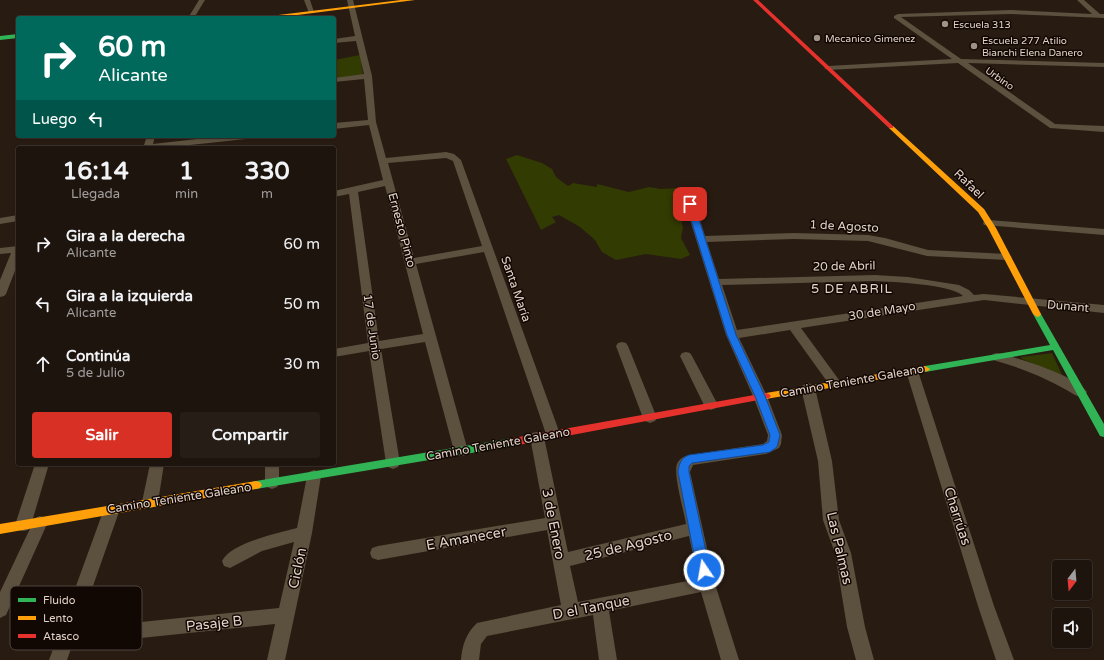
<!DOCTYPE html>
<html lang="es">
<meta charset="utf-8">
<style>
:root{--surface:#1e140e;--page:#261d17;--text:#f1f3f6;--muted:#a19e9e;--line:#3c332e;--accent:#d93025}
body{margin:0;font-family:"Varela Round",sans-serif;background:var(--page);color:var(--text);height:100vh;display:flex;flex-direction:column;font-size:15px;white-space:nowrap}
*{box-sizing:border-box;margin:0}
p{font-size:13px;color:var(--muted)}
.icon{flex:none;width:22px;height:22px;fill:none;stroke:currentColor;stroke-width:2;stroke-linecap:round;stroke-linejoin:round}
.map{position:relative;flex:1;overflow:hidden}
.side{position:absolute;left:16px;top:146px;width:320px;height:320px;display:flex;flex-direction:column;background:var(--surface);border-radius:4px;box-shadow:0 1px 3px #0004,0 0 0 1px var(--line)}
.side>*{flex:none}
.banner{position:absolute;left:16px;top:16px;width:320px;height:122px;border-radius:4px;box-shadow:0 1px 3px #0004,0 0 0 1px var(--line);background:#00695c;color:#fff;overflow:hidden}
.needle{width:26px;rotate:196deg}
.buttons{position:absolute;left:1052px;top:560px;display:grid;gap:8px}
.buttons a{display:grid;place-items:center;width:40px;height:40px;border-radius:4px;background:var(--surface);box-shadow:0 1px 3px #0004,0 0 0 1px var(--line);font-size:20px}
.pin{position:absolute;display:grid;place-items:center;width:34px;height:34px;color:#fff;margin:-17px;border-radius:8px;box-shadow:0 2px 6px #0006}
.me{position:absolute;width:44px;margin:-22px;rotate:348deg;stroke-linejoin:round;filter:drop-shadow(0 0 3px #0008)}
.turn{display:flex;align-items:center;gap:14px;height:84px;padding:0 16px;font-size:18px}
.turn .icon{width:52px;height:52px;stroke-width:2.5}
.turn b{display:block;font-size:28px;line-height:34px}
.then{display:flex;align-items:center;height:38px;padding:0 16px;background:#0003;gap:8px;font-size:15px}
.eta{display:flex;justify-content:space-evenly;align-items:center;height:68px;text-align:center}
.eta b{font-size:24px;font-weight:700;line-height:28px}
.primary-button{display:flex;gap:8px;margin-top:auto;padding:8px 16px}
.primary-button a{flex:1;height:46px;border-radius:4px;background:var(--accent);color:#fff;font-size:16px;font-weight:700;line-height:46px;text-align:center}
.primary-button a+a{background:var(--page);color:var(--text)}
ul{padding:0;list-style:none}
li{display:flex;align-items:center;gap:12px;height:60px;padding:0 16px}
li div{flex:1}
li b{display:block;font-size:15px}
li em{font-style:normal}
.map>svg:first-child{display:block}
.green{fill:#323b02}
.lines{fill:none;stroke-linecap:round;stroke-linejoin:round}
.street{fill:#5c503e;fill-rule:evenodd}
.fast{fill:#30b455;fill-rule:evenodd}
.slow{fill:#ff9f0a;fill-rule:evenodd}
.jam{fill:#e5322d;fill-rule:evenodd}
.route{fill:#1a73e8;stroke:#114b97}
.poi-dot{fill:#a19288;stroke:#110703;stroke-width:1.5}
.labels{text-anchor:middle;stroke-width:3;stroke-linejoin:round;paint-order:stroke}
.far-poi-label{font-size:10px;fill:#e2d2c8;stroke:#110703;text-anchor:start}
.far-street-label{font-size:10px;fill:#e2d2c8;stroke:#110703}
.street-label{font-size:12px;fill:#e2d2c8;stroke:#110703}
.neighbourhood-label{font-size:13px;letter-spacing:1px;fill:#e2d2c8;stroke:#110703}
.near-street-label{font-size:14px;fill:#e2d2c8;stroke:#110703}
.key{fill:#110703;stroke:#50443e;stroke-width:1}
.key-label{font-size:11px;fill:#e2d2c8}
</style>
<div class="map">
<svg width="1104" height="660" viewBox="0 0 1104 660">
<rect width="100%" height="100%" fill="#281b12"/>
<path class="green" d="M360 55 363 75 334 79V60Z
M517 155 542 163 552 169 556 177 568 186 573 183 597 187V184L629 192 649 187 661 189 677 188 705 191 686 194 678 210 683 227 681 238 690 255 681 259 646 254 616 260 602 252 595 240 580 227 559 215 552 217 556 222 541 230 506 159Z
M1052 353 1063 377 1022 359 1021 357Z"/>
<g class="lines">
<path class="street" d="M199 0H205L194 18H188Z
M304 0H310L314 12 313 13H309Z
M347 0H353L372 76 376 122 386 158 446 152 454 154 461 160 560 434 558 438 553 439 548 438 546 434 484 252 416 264 468 451 466 455 461 456 456 455 454 451 425 342 381 349 400 463 398 467 393 469 388 467 386 463 369 351 334 357V349L368 343 349 194 334 197V191L383 180 369 125 334 129V123L368 120 364 79 334 82V78L364 74 356 41 334 43V39L355 36ZM446 158 453 161 482 246 414 258 388 163ZM385 186 423 334 379 341 358 192Z
M1077 0H1084L1100 14H1104V18L1011 14 901 17 961 59 1104 63V67L968 63 1055 124 1104 126V132L1050 128 958 63 828 70 824 68 828 66 952 59 894 18V16L898 14 1011 10 1092 14Z
M147 136H155L153 144 223 136H250L246 139 162 148H143Z
M690 201 695 204 705 236 794 233 868 235 885 238 928 250 1007 254 1012 257 1007 260 927 256 868 241 794 239 707 242 719 279 875 275 908 277 959 285 969 290 974 295 984 294 1104 305V313L984 300 801 328 842 384 841 387 836 388 831 387 790 330 739 338 767 396 782 435 781 444 779 448 766 454 693 465 690 472 715 584 739 660H721L701 592 609 611 617 660H599L593 615 487 636 481 644 479 660H461C462 646 466 633 477 623L561 605 547 530 378 560 372 558 370 553 372 548 378 546 545 518 530 437 532 433 537 432 542 433 544 437 568 552 686 524C684 511 673 475 677 464 679 459 684 456 689 455L763 444 767 441 768 435 753 396 726 335 685 204ZM875 281C893 282 951 284 963 296L737 330 722 285ZM689 536 698 579 578 602 570 566Z
M18 215V221L0 224V218Z
M988 220 1104 229V235L984 225 983 223 984 221Z
M18 246V263L6 294 4 296 0 297V280L11 253 0 254V248Z
M622 342 626 343 628 346 657 418 655 421 650 423 645 421 643 418 616 346 618 343Z
M686 352 690 353 692 356 718 405 716 408 711 410 706 408 704 405 680 356 682 353Z
M997 353C1016 357 1077 376 1087 392L1085 395 1080 397 1075 395C1049 379 1022 368 993 360L991 357 993 354Z
M912 367 916 368 918 371 994 606 1014 660H996L978 606 906 371 908 368Z
M808 383 813 385 815 388 832 461 839 520 851 553 865 627 874 660H856L847 627 835 553 823 520 818 461 801 388 803 385Z
M35 464H49L31 525 28 530 23 531 18 530 15 525Z
M150 464H164L158 502 155 506 150 508 145 506 142 502Z
M265 464H279V483L277 487 272 489 267 487 265 483Z
M314 470 319 472 321 476 312 533 285 660H267L275 624 141 638 135 636 132 630 135 624 141 622 279 608 294 542 262 551 230 568 224 566 222 561C231 543 278 533 297 528L307 476 309 472Z
M112 503 117 505 120 509 67 660H49L104 509 107 505Z
M40 516 45 518 48 522 6 615 0 618V592L35 518Z"/>
<path class="fast" d="M18 34V38L0 40V36Z
M1037 311 1041 314 1104 424V437L1100 436 1053 350 925 372 920 369 925 366 1050 345 1033 314Z
M513 438 517 439 518 442 517 445 513 446 256 489 252 488 250 485 252 482 256 481Z"/>
<path class="slow" d="M401 0H415L274 18H260L262 17Z
M889 126H893L984 209 996 228 1041 314 1040 316 1037 317 1033 314 988 228 978 212 889 128Z
M925 366 930 369 928 371 766 399 763 398 761 396 763 394 766 393Z
M256 481 260 482 262 485 260 488 256 489 0 534V524Z"/>
<path class="jam" d="M753 0H758L893 126V128H889Z
M766 393 769 394 771 396 769 398 513 446 509 445 508 442 509 439 513 438Z"/>
</g>
<path class="route" d="M690 201 694 204 736 335 765 396 780 435 777 447 770 452 692 463 689 466V472L710 570 708 574 704 575 699 574 697 570 678 472C679 464 681 458 689 455L763 445 769 442 770 435 755 396 727 335 686 204Z"/>
<g class="poi-dot">
<circle cx="945" cy="24" r="4"/>
<circle cx="817" cy="38" r="4"/>
<circle cx="974" cy="46" r="4"/>
</g>
<g class="labels">
<g class="far-poi-label">
<text x="953" y="28">Escuela 313</text>
<text x="825" y="42">Mecanico Gimenez</text>
<text x="982" y="44">Escuela 277 Atilio<tspan x="982" dy="12">Bianchi Elena Danero</tspan></text>
</g>
<g class="far-street-label">
<text transform="translate(1000 78) rotate(35)" y="4">Urbino</text>
</g>
<g class="street-label">
<text transform="translate(969 184) rotate(44)" y="4">Rafael</text>
<text transform="translate(844 226) rotate(3)" y="4">1 de Agosto</text>
<text transform="translate(402 230) rotate(75)" y="4">Ernesto Pinto</text>
<text transform="translate(844 266) rotate(-1)" y="4">20 de Abril</text>
<text transform="translate(516 289) rotate(71)" y="4">Santa María</text>
<text transform="translate(1068 306) rotate(5)" y="4">Dunant</text>
<text transform="translate(882 311) rotate(-9)" y="4">30 de Mayo</text>
<text transform="translate(372 327) rotate(82)" y="4">17 de Junio</text>
<text transform="translate(852 381) rotate(-10)" y="4">Camino Teniente Galeano</text>
<text transform="translate(498 444) rotate(-10)" y="4">Camino Teniente Galeano</text>
<text transform="translate(179 498) rotate(-9)" y="4">Camino Teniente Galeano</text>
</g>
<g class="neighbourhood-label">
<text x="852" y="293">5 DE ABRIL</text>
</g>
<g class="near-street-label">
<text transform="translate(958 516) rotate(72)" y="5">Charrúas</text>
<text transform="translate(554 524) rotate(79)" y="5">3 de Enero</text>
<text transform="translate(466 538) rotate(-10)" y="5">E Amanecer</text>
<text transform="translate(628 545) rotate(-14)" y="5">25 de Agosto</text>
<text transform="translate(840 548) rotate(77)" y="5">Las Palmas</text>
<text transform="translate(297 568) rotate(-78)" y="5">Ciclón</text>
<text transform="translate(591 607) rotate(-11)" y="5">D el Tanque</text>
<text transform="translate(214 623) rotate(-6)" y="5">Pasaje B</text>
</g>
</g>
<rect x="10" y="586" width="132" height="64" rx="6" class="key"/>
<rect x="18" y="598" width="18" height="4" fill="#30b455"/>
<rect x="18" y="616" width="18" height="4" fill="#ff9f0a"/>
<rect x="18" y="634" width="18" height="4" fill="#e5322d"/>
<g class="key-label">
<text x="43" y="604">Fluido</text>
<text x="43" y="622">Lento</text>
<text x="43" y="640">Atasco</text>
</g>
</svg>
<div class="buttons">
<a><svg class="needle" viewBox="-14 -14 28 28"><path d="M0-13l5 13h-10z" fill="#e53935"/><path d="M0 13l5-13h-10z" fill="#a19e9e"/></svg></a>
<a><svg class="icon" aria-label="sound" viewBox="0 0 24 24"><path d="M4 9h4l5-4v14l-5-4H4zM17 9q2 3 0 6"/></svg></a>
</div>
<div class="pin" style="left:690px;top:204px;background:#d93025"><svg class="icon" aria-label="arrive" viewBox="0 0 24 24"><path d="M6 21V4h12l-3 4 3 4H6"/></svg></div>
<svg class="me" style="left:704px;top:570px" viewBox="-20 -20 40 40"><circle r="17" fill="#1a73e8" stroke="#fff" stroke-width="3"/><path d="M0-11L8 9 0 5-8 9z" fill="#fff"/></svg>
<div class="banner">
<div class="turn"><svg class="icon" aria-label="right" viewBox="0 0 24 24"><path d="M7 20v-9h11M14 6l5 5-5 5"/></svg><div><b>60 m</b>Alicante</div></div>
<div class="then">Luego<svg class="icon" aria-label="left" viewBox="0 0 24 24"><path d="M17 20v-9H6M10 6l-5 5 5 5"/></svg></div>
</div>
<section class="side">
<div class="eta">
<div><b>16:14</b><p>Llegada</p></div>
<div><b>1</b><p>min</p></div>
<div><b>330</b><p>m</p></div>
</div>
<ul>
<li><svg class="icon" aria-label="right" viewBox="0 0 24 24"><path d="M7 20v-9h11M14 6l5 5-5 5"/></svg><div><b>Gira a la derecha</b><p>Alicante</p></div><em>60 m</em></li>
<li><svg class="icon" aria-label="left" viewBox="0 0 24 24"><path d="M17 20v-9H6M10 6l-5 5 5 5"/></svg><div><b>Gira a la izquierda</b><p>Alicante</p></div><em>50 m</em></li>
<li><svg class="icon" aria-label="ahead" viewBox="0 0 24 24"><path d="M12 20V5M6 11l6-6 6 6"/></svg><div><b>Continúa</b><p>5 de Julio</p></div><em>30 m</em></li>
</ul>
<div class="primary-button"><a>Salir</a><a>Compartir</a></div>
</section>
</div>
